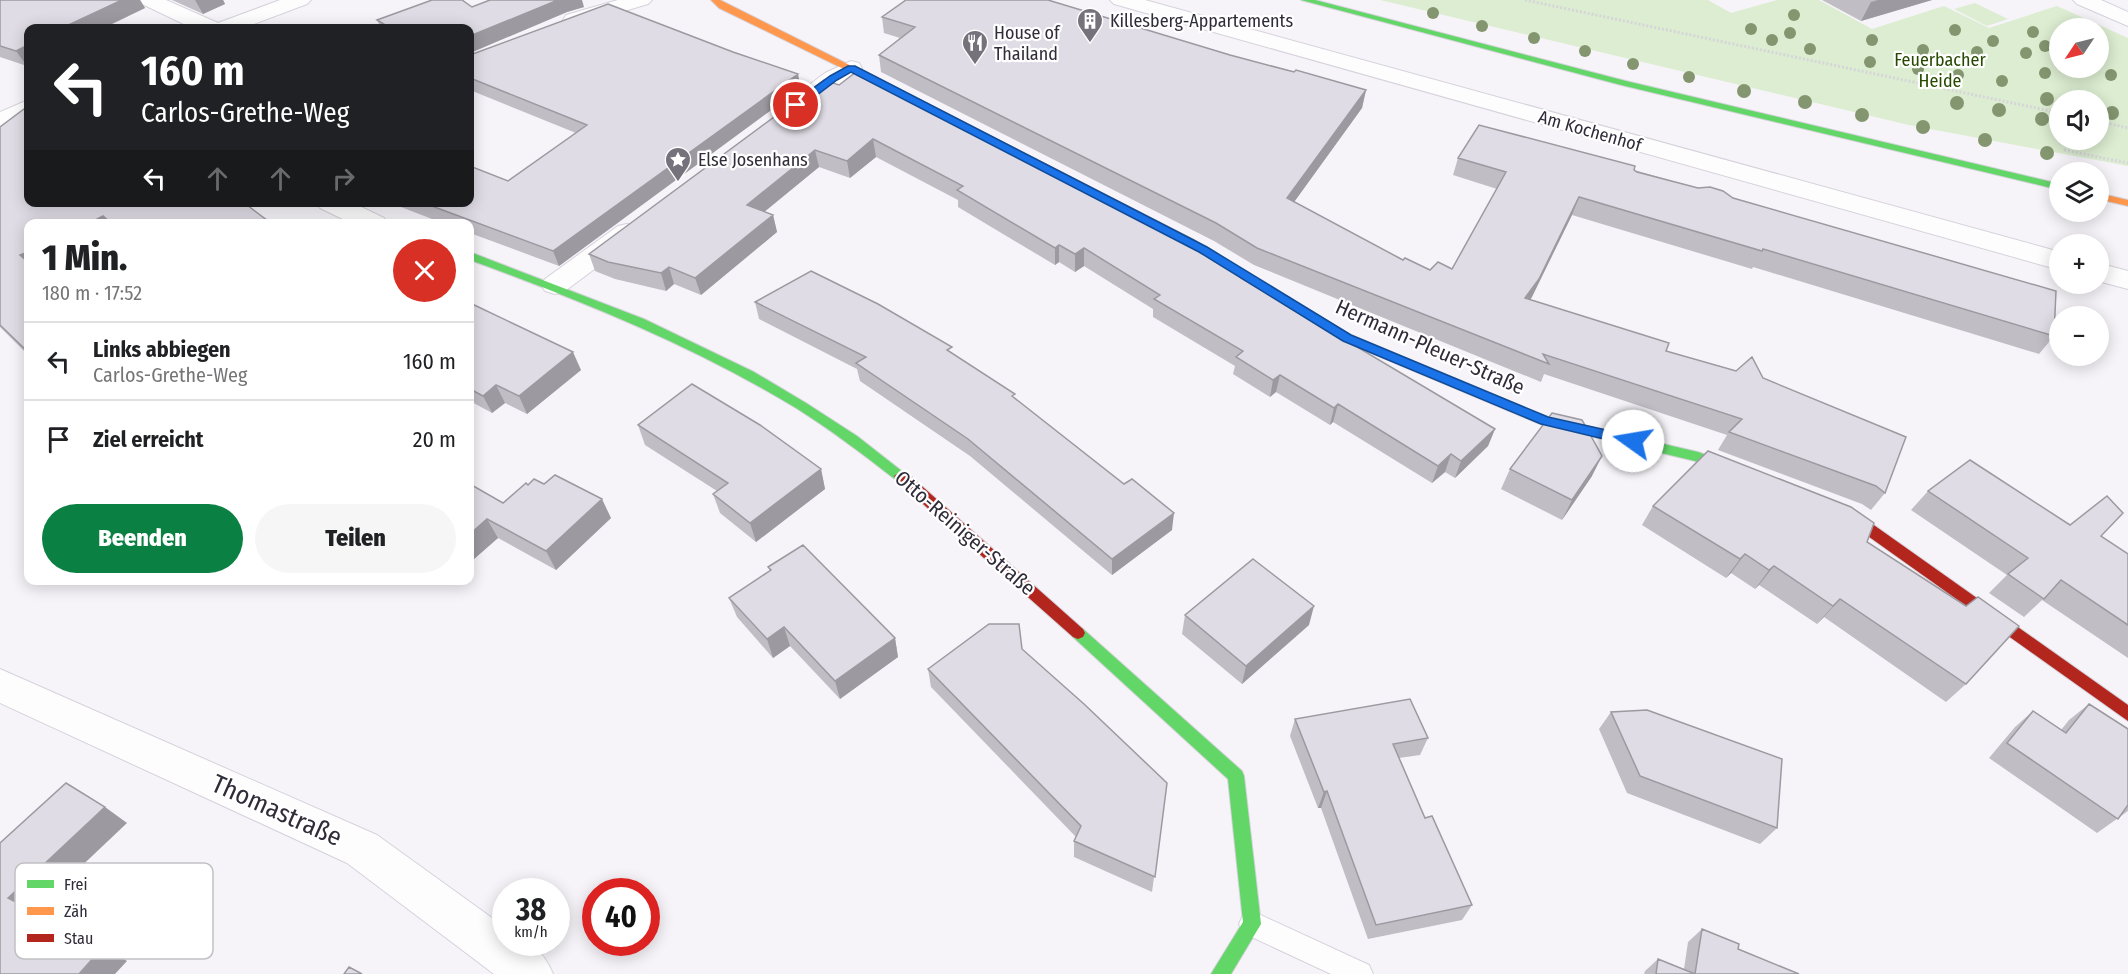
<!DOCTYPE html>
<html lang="de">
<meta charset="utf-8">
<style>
:root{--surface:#fff;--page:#f6f6f6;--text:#202124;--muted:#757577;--line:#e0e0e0;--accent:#0b8043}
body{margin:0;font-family:"Fira Sans Condensed",sans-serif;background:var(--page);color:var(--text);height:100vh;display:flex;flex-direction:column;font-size:22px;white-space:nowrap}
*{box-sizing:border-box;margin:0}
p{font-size:20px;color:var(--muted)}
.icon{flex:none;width:33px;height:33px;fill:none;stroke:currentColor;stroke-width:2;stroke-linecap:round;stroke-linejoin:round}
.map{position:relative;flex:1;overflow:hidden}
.drawer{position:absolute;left:24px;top:219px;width:450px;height:366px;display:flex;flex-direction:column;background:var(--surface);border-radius:12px;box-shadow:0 3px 15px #0003}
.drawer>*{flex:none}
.top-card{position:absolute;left:24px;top:24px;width:450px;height:183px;border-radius:12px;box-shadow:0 3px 15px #0003;background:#202124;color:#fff;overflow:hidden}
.needle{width:39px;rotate:235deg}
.controls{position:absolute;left:2049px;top:18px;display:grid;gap:12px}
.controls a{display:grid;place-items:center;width:60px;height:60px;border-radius:50%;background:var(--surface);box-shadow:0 3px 15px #0003;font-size:30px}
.speed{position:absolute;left:492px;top:878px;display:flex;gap:12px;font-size:30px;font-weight:700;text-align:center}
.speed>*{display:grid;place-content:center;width:78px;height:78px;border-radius:50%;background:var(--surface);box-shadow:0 3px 15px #0003;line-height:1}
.speed small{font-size:15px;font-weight:400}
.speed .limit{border:9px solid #d22;background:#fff;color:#111}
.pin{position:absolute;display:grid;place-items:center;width:51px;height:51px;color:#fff;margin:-26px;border:3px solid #fff;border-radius:50%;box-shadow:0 2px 6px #0007}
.me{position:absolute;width:66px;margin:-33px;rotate:283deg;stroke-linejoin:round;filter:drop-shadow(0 0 4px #0008)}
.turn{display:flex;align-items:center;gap:21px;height:126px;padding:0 18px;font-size:27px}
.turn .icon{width:78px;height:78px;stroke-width:2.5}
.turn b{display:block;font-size:42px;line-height:51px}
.lanes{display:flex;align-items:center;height:57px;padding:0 18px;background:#0003;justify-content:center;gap:30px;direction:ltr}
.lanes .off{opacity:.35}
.round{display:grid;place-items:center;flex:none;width:63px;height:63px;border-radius:32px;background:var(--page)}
.head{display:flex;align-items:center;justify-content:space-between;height:102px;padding:0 18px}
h1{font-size:36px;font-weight:800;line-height:45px}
.primary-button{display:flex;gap:12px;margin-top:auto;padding:12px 18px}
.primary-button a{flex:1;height:69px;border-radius:36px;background:var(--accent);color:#fff;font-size:24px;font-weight:800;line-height:69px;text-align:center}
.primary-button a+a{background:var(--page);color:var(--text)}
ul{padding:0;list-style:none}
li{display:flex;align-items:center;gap:18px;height:78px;padding:0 18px;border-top:2px solid var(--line)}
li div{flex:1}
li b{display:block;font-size:22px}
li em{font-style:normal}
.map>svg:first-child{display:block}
.green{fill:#dcedd1;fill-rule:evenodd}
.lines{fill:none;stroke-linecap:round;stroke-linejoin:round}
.lane-casing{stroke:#d5d2db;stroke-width:2}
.street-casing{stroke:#d5d2db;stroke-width:2}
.fast-casing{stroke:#d5d2db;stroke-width:2}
.slow-casing{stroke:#d5d2db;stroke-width:2}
.jam-casing{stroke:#d5d2db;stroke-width:2}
.path{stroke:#d6d5d9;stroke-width:3;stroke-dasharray:2 2;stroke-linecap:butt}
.lane{fill:#fefdfe;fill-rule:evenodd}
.street{fill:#fefdfe;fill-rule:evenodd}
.fast{fill:#63d668;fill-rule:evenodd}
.slow{fill:#ff974d;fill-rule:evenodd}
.jam{fill:#b3261e;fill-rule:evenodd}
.tree{fill:#849670}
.wall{fill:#c0bdc5}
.shaded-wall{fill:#9c9aa0}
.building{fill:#dfdce5;stroke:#9c9aa0;stroke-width:1.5}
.route{fill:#1a73e8;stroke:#114b97;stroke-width:1.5}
.labels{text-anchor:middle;stroke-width:4.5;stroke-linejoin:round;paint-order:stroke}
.far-poi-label{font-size:18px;fill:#302c39;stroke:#fff;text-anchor:start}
.far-park-label{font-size:18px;fill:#274900;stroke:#fff}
.far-street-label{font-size:18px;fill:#302c39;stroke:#fff}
.street-label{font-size:21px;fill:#302c39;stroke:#fff}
.near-street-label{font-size:26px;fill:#302c39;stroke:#fff}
.key{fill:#fff;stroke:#c1c0c4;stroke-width:1.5}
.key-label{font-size:16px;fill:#302c39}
</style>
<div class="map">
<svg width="2128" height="974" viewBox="0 0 2128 974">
<rect width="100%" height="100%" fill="#f6f4f9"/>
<path class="green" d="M1380 0H1708L1731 13 1777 0H1819L1872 29 1944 6 1989 28 2057 6 2128 38V166L1909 125ZM2060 28H2098V68H2060ZM2060 100H2098V140H2060Z
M1975 3 2008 19 1987 26 1954 9Z"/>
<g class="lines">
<defs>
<path id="lane" d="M1252 911 1369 965 1373 974H1331L1243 933 1239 924 1243 915Z"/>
<path id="street" d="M138 0H166L218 23 280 0H311L307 4 243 28H192L142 4Z
M618 0H652L648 4 574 26 566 25 563 20 566 15Z
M1110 0H1145L2060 252V270L1114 4Z
M2073 0H2101L2128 12V26L2077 4Z
M851 61 859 63 862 68C859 73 805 111 799 114 794 116 790 114 785 113L781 108 785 103 825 73Z
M28 100V116L0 128V112Z
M316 202H351L384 218 388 224H353L320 208Z
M627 224 636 226 640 232 636 238 565 291 555 294 545 291 541 285 545 279 618 226Z
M2098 263 2128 271V289L2098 281Z
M0 669 377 835 506 928V942C532 942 543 950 553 974H494L347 863 0 703Z"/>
<path id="fast" d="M1301 0H1315L1626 81 2060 184V190L1621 85Z
M1206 248 1351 335 1548 417 1698 452 1749 471 1751 475 1744 480 1695 461 1540 424 1343 341 1202 253V249Z
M470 252 644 319 754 372 806 403 857 436 908 476 901 481 896 480C864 455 831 430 796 408 694 346 582 301 470 260Z
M1078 627 1083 629 1242 771 1244 776 1261 924 1231 974H1211L1243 922 1228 779 1073 637 1071 633 1073 629Z"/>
<path id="slow" d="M711 0H720L901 91 893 93 719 8Z
M2098 193 2128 200V206L2098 199Z"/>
<path id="jam" d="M901 471 906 472 1083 629 1085 633 1083 637 1078 639 1073 637 896 480 894 476Z
M1832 504 1854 511 2128 705V721L1844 519 1827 513 1825 509 1827 505Z"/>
</defs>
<use href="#lane" class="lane-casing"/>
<use href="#street" class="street-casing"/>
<use href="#fast" class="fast-casing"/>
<use href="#slow" class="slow-casing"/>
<use href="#jam" class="jam-casing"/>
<path class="path" d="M1525 0 2060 113
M2098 121 2128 128
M2064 150 2128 163"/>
<use href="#lane" class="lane"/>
<use href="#street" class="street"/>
<use href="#fast" class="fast"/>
<use href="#slow" class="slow"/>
<use href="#jam" class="jam"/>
</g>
<g class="tree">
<circle cx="1433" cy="13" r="6"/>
<circle cx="1794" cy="15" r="6"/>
<circle cx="1482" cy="26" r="6"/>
<circle cx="1751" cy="29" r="6"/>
<circle cx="1955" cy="30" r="6"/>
<circle cx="2033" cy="32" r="6"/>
<circle cx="1790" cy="33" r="6"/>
<circle cx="1534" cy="38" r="6"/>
<circle cx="1772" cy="40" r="6"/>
<circle cx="1872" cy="40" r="6"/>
<circle cx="1993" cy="41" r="6"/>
<circle cx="2045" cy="46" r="6"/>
<circle cx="1810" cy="49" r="6"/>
<circle cx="1923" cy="50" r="6"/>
<circle cx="1585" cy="51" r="6"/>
<circle cx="1977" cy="52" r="6"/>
<circle cx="2026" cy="53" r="6"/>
<circle cx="1870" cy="62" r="6"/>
<circle cx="1633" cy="64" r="6"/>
<circle cx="1918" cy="69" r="6"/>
<circle cx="2045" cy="73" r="6"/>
<circle cx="1958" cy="75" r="6"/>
<circle cx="2111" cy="75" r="6"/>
<circle cx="1689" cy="77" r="6"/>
<circle cx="2002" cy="81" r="6"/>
<circle cx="1744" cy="91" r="7"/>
<circle cx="2047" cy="99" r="7"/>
<circle cx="1805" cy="102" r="7"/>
<circle cx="1957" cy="103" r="7"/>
<circle cx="1999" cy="110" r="7"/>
<circle cx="2112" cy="113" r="7"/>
<circle cx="1862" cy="115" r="7"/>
<circle cx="2042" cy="119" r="7"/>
<circle cx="1923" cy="127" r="7"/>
<circle cx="1985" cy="140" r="7"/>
<circle cx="2047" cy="153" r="7"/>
</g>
<path class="wall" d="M0 0H140L145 8 27 66 0 57Z
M172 0H223L225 4 203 14Z
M1822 0H1932L1861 21Z
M472 7H584L567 12 470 53V28H381L377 20Z
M882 17 1230 55 1366 90 1362 108 1294 202 1403 260 1430 270 1452 269 1497 189 1453 175 1458 158 1634 170 1733 198 2054 336 2039 354 1753 267 1752 269 1572 215 1530 300 1666 351 1763 378 1885 493 1871 510 1862 504 1718 450 1727 435 1544 374 1541 382 1254 265 1214 241 881 72 879 55 900 38 884 33Z
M470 55 801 88 559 266 470 233V224H445L388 202H470L508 181 576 133 470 90Z
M824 80 1243 279 1495 429 1488 446 1455 478 1445 472 1432 483 1333 422 1330 425 1276 392 1270 397 1233 374 1235 366 1153 317V309L1084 266 1075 272 1059 262 1055 265 958 207V200L876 157 850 178 819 167 764 212 773 215 777 232 701 295 674 284 666 291 615 279 595 271 589 254Z
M0 127 272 224H28V355L0 327Z
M755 302 952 354 1015 399 1172 530 1112 575 970 456 860 381 857 369 759 319Z
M470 303 581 370 527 414 505 403 492 413 470 401Z
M638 425 821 469 825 489 756 542 720 513 713 494 717 491 645 445Z
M1510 469 1592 476 1562 520 1501 489Z
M470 484 503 503 528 485 611 518 556 570 498 538 474 559 470 556Z
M1928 491 2070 525 2101 536 2128 554V658L2042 600 2024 617 1989 593 2007 575 1911 510Z
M1653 506 1867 542 1966 684 1946 702 1824 617 1817 624 1759 585 1755 589 1731 573 1726 578 1642 525Z
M768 567 895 638 898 657 840 699 790 646 773 658 737 617 729 598 770 571Z
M1185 615 1309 625 1242 684 1182 634Z
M1022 649 1167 783 1152 892 1074 857V841L1076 837 931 687 928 669Z
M2089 704 2128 729V811L2097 833 1989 758 2015 727 2033 711 2061 730 2069 720Z
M1611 712 1777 828 1760 844 1627 793 1599 729Z
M1295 719 1428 738 1420 755 1399 758 1425 818 1472 905 1462 920 1368 939 1321 808H1318L1290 736Z
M1702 929 1738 949 1799 974H1644L1645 971 1658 959 1684 969 1688 942Z"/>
<path class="shaded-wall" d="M122 0H140L145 8 103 28H62Z
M195 0H223L225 4 203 14Z
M558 0H582L584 7 567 12 470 53V36Z
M1878 0H1932L1861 21 1871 2Z
M28 45V65L27 66 16 51Z
M798 74 801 88 559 266 553 251Z
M1366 90 1362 108 1284 216 1287 198Z
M873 139 876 157 850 178 847 161Z
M815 150 819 167 752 222 747 205Z
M1579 197 1572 215 1532 297 1519 316 1525 298Z
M773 215 777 232 701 295 695 278Z
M103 216 109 224H88Z
M1059 245V262L1055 265V248Z
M1084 248V266L1075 272V254Z
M28 252V265L20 255Z
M669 267 674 284 666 291 661 273Z
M573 352 581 370 527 414 519 396Z
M1280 375 1276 392 1270 397 1273 380Z
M496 385 505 403 492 413 483 396Z
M1338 404 1333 422 1330 425 1334 408Z
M1495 429 1488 446 1455 478 1461 461Z
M1451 454 1445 472 1432 483 1438 466Z
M1602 456 1592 476 1562 520 1572 500Z
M821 469 825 489 756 542 750 523Z
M602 499 611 518 556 570 546 551Z
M1174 513 1172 530 1112 575V559Z
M487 519 498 538 474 559 470 551V534Z
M1745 554 1731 573 1726 578 1740 559Z
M1774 566 1759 585 1755 589 1769 570Z
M1840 599 1824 617 1817 624 1833 606Z
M1314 606 1309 625 1242 684 1246 666Z
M784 627 790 646 773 658 767 639Z
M895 638 898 657 840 699 835 681Z
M1327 791 1321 808H1318L1324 792Z
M105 807 127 823 33 912 8 898Z
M103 947 127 961 115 974H79Z"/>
<path class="building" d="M0 0H122L62 28H28V45L16 51 0 46Z
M432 0H462L472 7 490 0H558L470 36V28H390L377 20Z
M906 0H1048L1230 55 1294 72 1296 70 1366 90 1287 198 1403 260 1405 258 1430 270 1438 262 1452 269 1506 172 1458 158 1479 125 1635 166 1634 170 1637 172 1698 188 1710 187 1723 191 1733 198 2056 291 2054 336 1763 249 1762 251 1579 197 1539 279 1525 298 1669 343 1666 351 1736 371 1752 357 1763 378 1906 437 1885 493 1876 486 1729 432 1742 419 1543 354 1549 364 1257 248 1216 223 879 55 915 27 882 17Z
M608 4 733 52 798 74 553 251 421 202H470V166L508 181 587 125 470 78V55Z
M860 69 1194 240 1244 271 1241 278 1495 429 1461 461 1451 454 1438 466 1338 404 1334 408 1280 375 1273 380 1236 357 1243 351 1154 299 1160 295 1084 248 1075 254 1059 245 1055 248 957 190 963 186 873 139 847 161 815 150 747 205 773 215 695 278 669 267 661 273 608 262 589 254 824 80 839 85Z
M28 106V202H243L272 224H112L103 216 88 224H28V252L20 255 28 262V352L0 325V127Z
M811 271 878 304 952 347 947 350 1015 394 1012 396 1124 484 1132 479 1174 513 1112 559 968 439 856 363 866 357 755 302Z
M470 303 573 352 519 396 496 385 483 396 470 389Z
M692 384 760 425 821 469 750 523 713 494 728 483 638 425Z
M1552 413 1582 420 1602 456 1572 500 1510 469Z
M1708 451 1851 507 1874 523 1867 542 1966 606 1978 597 2019 626 1966 684 1840 599 1833 606 1774 566 1769 570 1745 554 1740 559 1653 506Z
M1970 460 2070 525 2107 496 2123 513 2101 536 2128 554V625L2061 580 2044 599 2008 574 2028 558 1928 491Z
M555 475 602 499 546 551 487 519 470 534V484L503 503 526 483 528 485 534 479 544 484Z
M803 545 895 638 835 681 784 627 767 639 729 598 771 570 768 567Z
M1253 559 1314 606 1246 666 1185 615Z
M989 624H1019L1022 649 1084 704 1167 783 1155 877 1074 841 1081 826 928 669Z
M1410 699 1428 738 1393 744 1425 818 1432 816 1472 905 1376 925 1327 791 1324 792 1295 719Z
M2089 704 2128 729V805L2118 819 2007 743 2033 711 2066 733Z
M1647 710 1782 759 1777 828 1640 776 1611 712Z
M66 783 105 807 8 898 103 947 79 974H0V843Z
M1702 929 1739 944 1738 949 1799 974H1695Z
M1658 959 1695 974H1656Z
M349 967 362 974H344Z"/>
<path class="route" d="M848 66H855L1207 247 1351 335 1548 417 1633 436 1639 441 1633 446 1541 424 1343 341 1199 252 851 72 837 80 800 108H793V103L830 76Z"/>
<defs>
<symbol id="building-pin" viewBox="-11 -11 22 30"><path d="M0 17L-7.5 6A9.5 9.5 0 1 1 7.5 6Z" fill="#75727c" stroke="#fff"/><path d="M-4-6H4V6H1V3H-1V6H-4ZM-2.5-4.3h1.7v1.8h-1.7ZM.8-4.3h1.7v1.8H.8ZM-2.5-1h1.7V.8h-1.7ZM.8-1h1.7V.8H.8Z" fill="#fff"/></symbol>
<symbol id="restaurant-pin" viewBox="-11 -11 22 30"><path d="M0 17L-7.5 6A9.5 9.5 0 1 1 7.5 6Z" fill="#75727c" stroke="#fff"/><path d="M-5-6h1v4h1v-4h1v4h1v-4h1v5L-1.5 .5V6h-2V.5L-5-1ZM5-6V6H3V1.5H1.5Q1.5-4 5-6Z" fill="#fff"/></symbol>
<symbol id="sight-pin" viewBox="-11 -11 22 30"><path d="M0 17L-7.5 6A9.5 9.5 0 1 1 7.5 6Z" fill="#75727c" stroke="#fff"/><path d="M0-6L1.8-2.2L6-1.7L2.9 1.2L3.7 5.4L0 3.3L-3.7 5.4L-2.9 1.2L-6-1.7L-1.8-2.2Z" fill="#fff"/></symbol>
</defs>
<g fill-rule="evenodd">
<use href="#building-pin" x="1075" y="6" width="30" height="40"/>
<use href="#restaurant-pin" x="960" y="28" width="30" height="40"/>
<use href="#sight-pin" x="663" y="145" width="30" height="40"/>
</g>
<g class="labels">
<g class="far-poi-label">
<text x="1110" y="27">Killesberg-Appartements</text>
<text x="994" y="39">House of<tspan x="994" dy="21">Thailand</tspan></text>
<text x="698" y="166">Else Josenhans</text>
</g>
<g class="far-park-label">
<text x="1940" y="66">Feuerbacher<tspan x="1940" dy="21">Heide</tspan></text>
</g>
<g class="far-street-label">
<text transform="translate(1590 131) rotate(16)" y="6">Am Kochenhof</text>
</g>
<g class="street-label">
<text transform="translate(1430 347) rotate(24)" y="7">Hermann-Pleuer-Straße</text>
<text transform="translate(965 533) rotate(41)" y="7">Otto-Reiniger-Straße</text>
</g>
<g class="near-street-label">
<text transform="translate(277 810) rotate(24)" y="9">Thomastraße</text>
</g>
</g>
<rect x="15" y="863" width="198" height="96" rx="9" class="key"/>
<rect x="27" y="880" width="27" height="8" fill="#63d668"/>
<rect x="27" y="907" width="27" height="8" fill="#ff974d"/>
<rect x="27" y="934" width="27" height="8" fill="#b3261e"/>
<g class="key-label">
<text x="64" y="890">Frei</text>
<text x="64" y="917">Zäh</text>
<text x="64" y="944">Stau</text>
</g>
</svg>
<div class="controls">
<a><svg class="needle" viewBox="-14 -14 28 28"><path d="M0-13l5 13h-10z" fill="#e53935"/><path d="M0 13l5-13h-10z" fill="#757577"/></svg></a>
<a><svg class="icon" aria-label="sound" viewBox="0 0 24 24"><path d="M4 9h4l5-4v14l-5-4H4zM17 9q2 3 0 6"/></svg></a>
<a><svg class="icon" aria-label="layers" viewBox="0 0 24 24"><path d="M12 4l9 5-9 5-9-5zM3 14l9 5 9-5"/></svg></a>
<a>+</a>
<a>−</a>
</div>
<div class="speed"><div>38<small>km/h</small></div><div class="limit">40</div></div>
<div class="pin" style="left:796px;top:105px;background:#d93025"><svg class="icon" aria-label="arrive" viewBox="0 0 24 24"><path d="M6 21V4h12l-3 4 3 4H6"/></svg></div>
<svg class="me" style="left:1633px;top:441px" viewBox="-20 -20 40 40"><circle r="19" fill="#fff"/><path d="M0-13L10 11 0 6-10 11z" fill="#1a73e8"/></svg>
<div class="top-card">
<div class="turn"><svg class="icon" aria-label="left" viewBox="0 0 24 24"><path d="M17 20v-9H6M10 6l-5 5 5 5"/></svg><div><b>160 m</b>Carlos-Grethe-Weg</div></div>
<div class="lanes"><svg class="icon" aria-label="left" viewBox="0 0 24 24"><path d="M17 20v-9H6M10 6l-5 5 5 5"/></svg><svg class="icon off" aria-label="ahead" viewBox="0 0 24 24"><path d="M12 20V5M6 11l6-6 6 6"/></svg><svg class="icon off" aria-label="ahead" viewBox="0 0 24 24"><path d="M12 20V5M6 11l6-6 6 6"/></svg><svg class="icon off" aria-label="right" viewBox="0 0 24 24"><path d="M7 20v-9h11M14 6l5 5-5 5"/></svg></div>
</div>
<section class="drawer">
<div class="head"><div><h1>1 Min.</h1><p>180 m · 17:52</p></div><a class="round" style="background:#d93025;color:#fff"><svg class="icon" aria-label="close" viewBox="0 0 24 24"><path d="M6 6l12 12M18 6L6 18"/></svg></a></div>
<ul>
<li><svg class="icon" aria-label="left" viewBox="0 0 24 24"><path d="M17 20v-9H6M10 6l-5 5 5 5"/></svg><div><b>Links abbiegen</b><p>Carlos-Grethe-Weg</p></div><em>160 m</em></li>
<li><svg class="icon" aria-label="arrive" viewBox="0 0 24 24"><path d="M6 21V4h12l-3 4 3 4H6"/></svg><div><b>Ziel erreicht</b></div><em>20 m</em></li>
</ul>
<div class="primary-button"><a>Beenden</a><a>Teilen</a></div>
</section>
</div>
